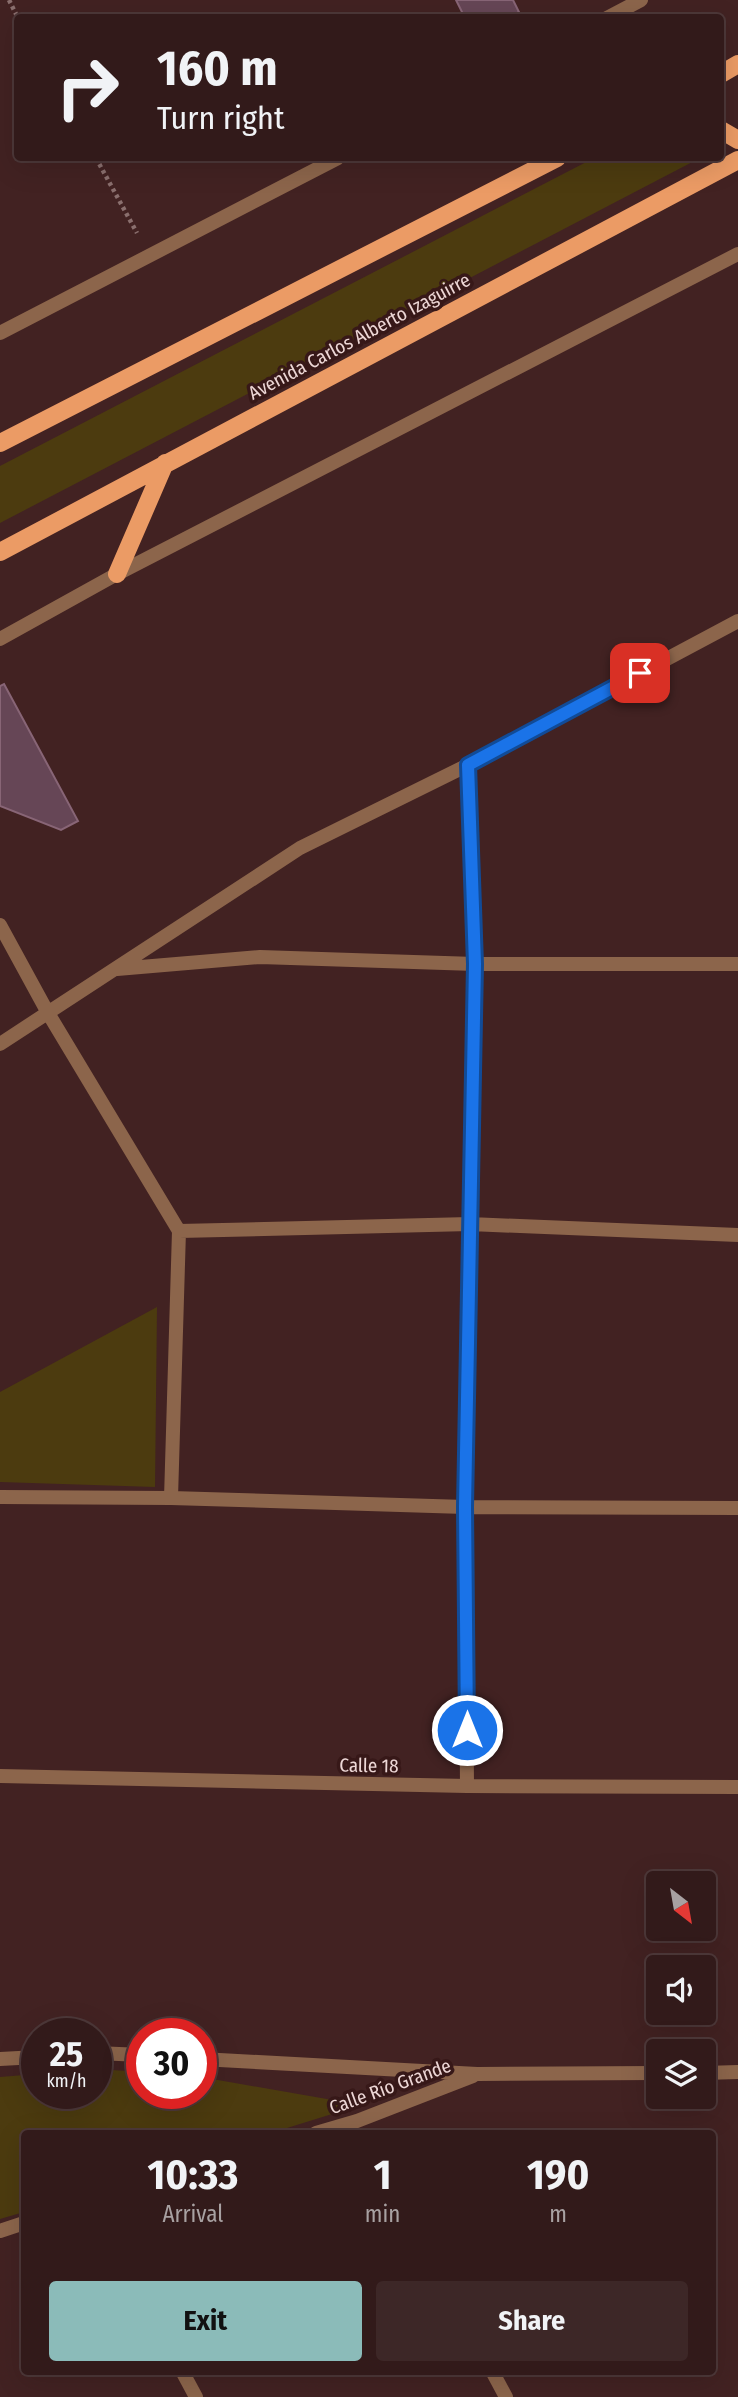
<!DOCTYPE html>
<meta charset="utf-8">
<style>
:root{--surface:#321a1a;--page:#3d2727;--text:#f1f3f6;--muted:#a8a1a2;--line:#4d3839;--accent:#8bbbb9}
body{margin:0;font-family:"Fira Sans Condensed",sans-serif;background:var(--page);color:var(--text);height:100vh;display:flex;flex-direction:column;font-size:26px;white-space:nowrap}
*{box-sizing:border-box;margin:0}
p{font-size:23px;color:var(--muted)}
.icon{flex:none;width:38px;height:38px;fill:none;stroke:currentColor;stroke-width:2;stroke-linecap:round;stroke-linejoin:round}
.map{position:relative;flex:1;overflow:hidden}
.panel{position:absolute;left:21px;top:2130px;width:695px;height:245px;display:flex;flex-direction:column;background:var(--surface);border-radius:7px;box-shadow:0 7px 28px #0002,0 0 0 2px var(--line)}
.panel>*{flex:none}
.hud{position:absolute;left:14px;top:14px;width:710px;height:147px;border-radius:7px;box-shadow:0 7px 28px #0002,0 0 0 2px var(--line);background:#321a1a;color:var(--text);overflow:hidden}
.needle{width:46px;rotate:149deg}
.tools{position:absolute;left:646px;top:1871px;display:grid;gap:14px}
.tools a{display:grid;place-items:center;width:70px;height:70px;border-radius:7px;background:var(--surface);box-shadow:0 7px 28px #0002,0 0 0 2px var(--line);font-size:35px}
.speed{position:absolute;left:21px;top:2018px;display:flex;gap:14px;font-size:35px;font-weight:700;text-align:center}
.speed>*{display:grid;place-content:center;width:91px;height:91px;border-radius:50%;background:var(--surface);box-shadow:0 7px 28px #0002,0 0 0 2px var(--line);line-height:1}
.speed small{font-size:18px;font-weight:400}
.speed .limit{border:10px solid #d22;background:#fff;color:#111}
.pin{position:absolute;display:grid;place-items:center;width:60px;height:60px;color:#fff;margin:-30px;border-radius:14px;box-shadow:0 4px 10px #0006}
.me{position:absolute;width:77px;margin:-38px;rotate:0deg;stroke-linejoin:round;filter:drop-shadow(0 0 5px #0008)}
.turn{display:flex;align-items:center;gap:24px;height:147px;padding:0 28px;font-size:32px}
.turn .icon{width:91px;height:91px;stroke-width:2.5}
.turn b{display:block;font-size:49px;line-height:60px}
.eta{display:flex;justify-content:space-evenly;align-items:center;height:119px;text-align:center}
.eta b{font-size:42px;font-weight:700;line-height:49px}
.action{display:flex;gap:14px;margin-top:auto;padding:14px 28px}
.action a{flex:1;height:80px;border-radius:7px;background:var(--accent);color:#111;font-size:28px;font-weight:700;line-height:80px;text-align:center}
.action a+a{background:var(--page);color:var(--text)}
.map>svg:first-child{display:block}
.green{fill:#4c3b0f}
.building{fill:#664656;stroke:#886576;stroke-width:2}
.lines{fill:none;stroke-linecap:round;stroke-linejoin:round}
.path{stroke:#8a6f6e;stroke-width:4.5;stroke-dasharray:3.5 3.5;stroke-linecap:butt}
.minor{stroke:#8c654b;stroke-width:14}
.tertiary{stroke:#8c654b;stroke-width:14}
.primary{stroke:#eb9b65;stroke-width:18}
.route-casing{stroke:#114b97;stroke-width:18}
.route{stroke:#1a73e8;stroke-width:12}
.labels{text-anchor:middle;stroke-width:7;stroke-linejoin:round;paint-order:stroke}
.street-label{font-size:19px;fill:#edd7d6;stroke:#371818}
</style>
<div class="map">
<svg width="738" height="2397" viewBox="0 0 738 2397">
<rect width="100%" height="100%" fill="#422222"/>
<path class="green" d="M594 158H700L0 523V466Z
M157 1307 155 1487 0 1482V1392Z
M96 2069 142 2072V2093H201V2077L361 2105 271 2133H24V2212L0 2219V2077L37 2074V2093H96Z"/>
<path class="building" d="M456 0H513L519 12 508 18H465Z
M4 684 78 821 61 830 0 806V686Z"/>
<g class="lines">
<path class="path" d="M9 0 18 18
M96 158 137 233"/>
<path class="minor" d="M0 925 48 1013 179 1231 171 1498
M117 969 260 957 475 964H738
M0 1044 300 848 468 765 738 621
M179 1231 470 1224 738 1235
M0 1497 171 1498 465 1507 738 1508
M0 1776 467 1786 738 1787
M467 1786 465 1507 475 964 468 765
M96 2053 142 2055
M0 2059 37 2057
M201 2059 477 2074 658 2073
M704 2073 738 2072
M316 2133 357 2121 473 2076
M0 2231 24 2223
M182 2371 196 2397
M492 2371 506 2397"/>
<path class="tertiary" d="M607 18 641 0
M0 333 338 158
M0 639 117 574 738 254"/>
<path class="primary" d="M721 74 738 64
M721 130 738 140
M0 443 557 158
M0 552 738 160
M117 574 165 463"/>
</g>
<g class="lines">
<defs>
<path id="route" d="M467 1730 465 1507 475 964 468 765 640 673"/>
</defs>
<use href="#route" class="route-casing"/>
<use href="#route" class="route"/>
</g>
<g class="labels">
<g class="street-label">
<text transform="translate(359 336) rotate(-28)" y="7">Avenida Carlos Alberto Izaguirre</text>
<text transform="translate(369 1765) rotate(1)" y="7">Calle 18</text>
<text transform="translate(390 2086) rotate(-20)" y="7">Calle Río Grande</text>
</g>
</g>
</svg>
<div class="tools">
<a><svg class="needle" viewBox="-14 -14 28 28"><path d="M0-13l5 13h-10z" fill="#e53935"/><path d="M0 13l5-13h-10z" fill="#a8a1a2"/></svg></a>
<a><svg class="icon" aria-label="sound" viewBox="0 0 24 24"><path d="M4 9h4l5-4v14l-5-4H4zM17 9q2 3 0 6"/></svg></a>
<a><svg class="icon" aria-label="layers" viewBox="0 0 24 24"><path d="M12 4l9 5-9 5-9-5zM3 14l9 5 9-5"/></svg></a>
</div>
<div class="speed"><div>25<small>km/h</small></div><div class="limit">30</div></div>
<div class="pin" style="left:640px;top:673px;background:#d93025"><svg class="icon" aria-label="arrive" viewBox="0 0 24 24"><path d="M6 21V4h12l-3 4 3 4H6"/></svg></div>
<svg class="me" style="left:467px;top:1730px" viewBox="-20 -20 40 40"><circle r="17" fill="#1a73e8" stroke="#fff" stroke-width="3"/><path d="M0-11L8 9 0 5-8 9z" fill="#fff"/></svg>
<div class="hud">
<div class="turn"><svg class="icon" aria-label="right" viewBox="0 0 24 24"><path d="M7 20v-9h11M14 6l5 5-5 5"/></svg><div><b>160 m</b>Turn right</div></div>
</div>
<section class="panel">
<div class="eta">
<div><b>10:33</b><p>Arrival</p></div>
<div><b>1</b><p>min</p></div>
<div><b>190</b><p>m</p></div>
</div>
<div class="action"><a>Exit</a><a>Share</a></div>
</section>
</div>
